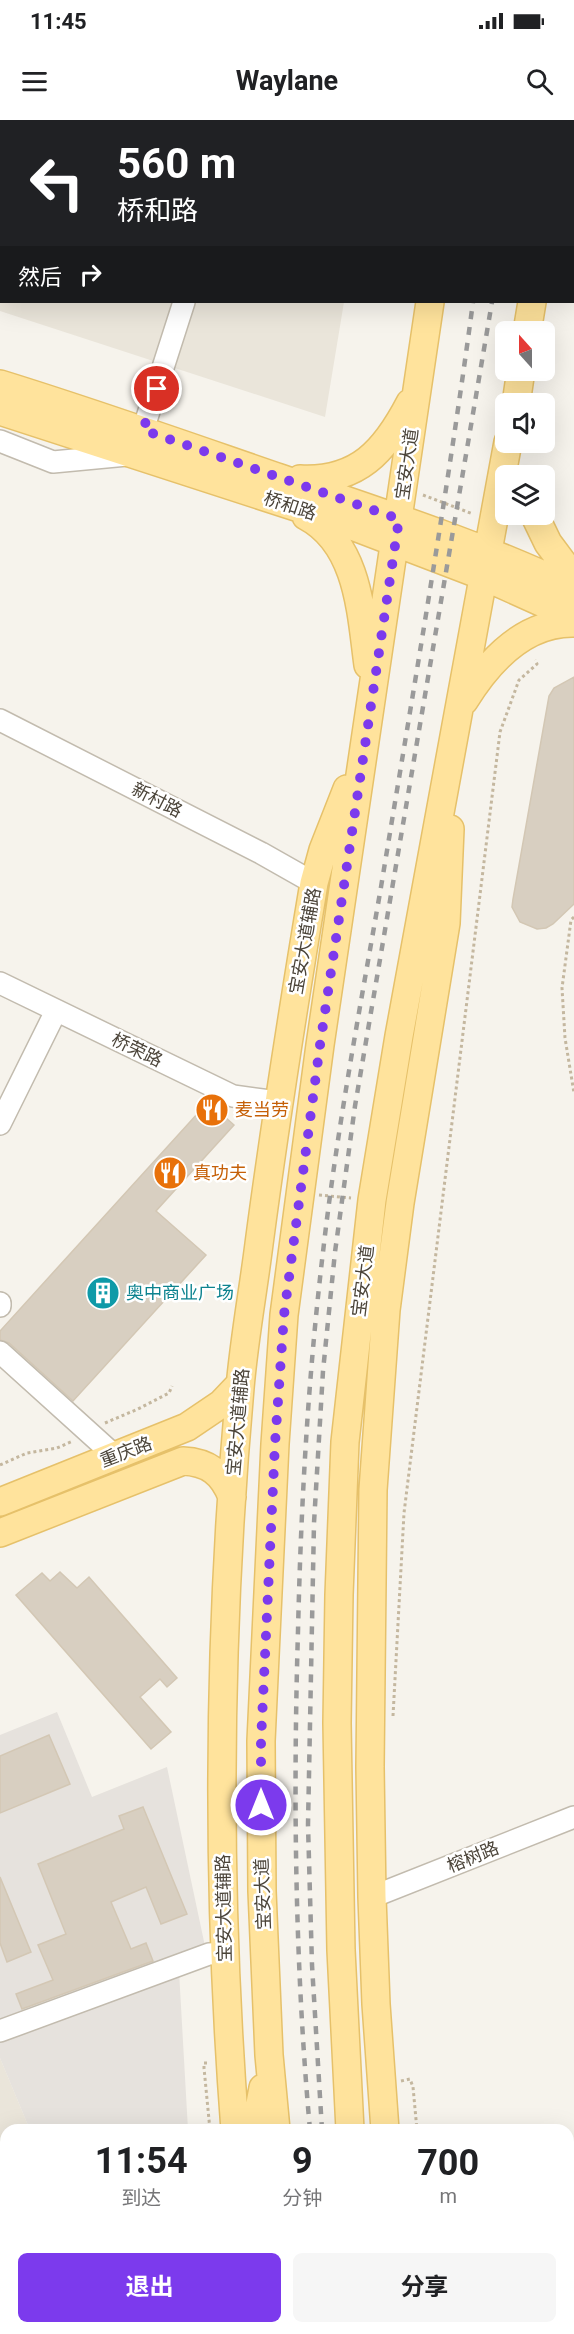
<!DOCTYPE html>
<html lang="zh">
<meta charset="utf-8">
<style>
:root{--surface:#fff;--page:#f6f6f6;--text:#202124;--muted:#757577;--accent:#7c3aed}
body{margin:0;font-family:Roboto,"Noto Sans SC",sans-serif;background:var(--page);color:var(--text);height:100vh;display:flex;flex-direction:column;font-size:22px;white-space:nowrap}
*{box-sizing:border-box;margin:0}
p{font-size:20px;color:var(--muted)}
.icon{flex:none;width:33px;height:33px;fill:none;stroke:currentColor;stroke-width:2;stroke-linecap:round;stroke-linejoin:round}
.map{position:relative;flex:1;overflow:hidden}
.side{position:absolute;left:0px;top:2004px;width:574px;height:210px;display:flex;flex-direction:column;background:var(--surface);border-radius:18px 18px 0 0;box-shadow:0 6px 24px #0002}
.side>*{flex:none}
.top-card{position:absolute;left:0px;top:0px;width:574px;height:183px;box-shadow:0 6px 24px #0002;background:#202124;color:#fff;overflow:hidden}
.needle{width:39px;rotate:339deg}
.fabs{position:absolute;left:495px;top:201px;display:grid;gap:12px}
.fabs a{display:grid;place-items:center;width:60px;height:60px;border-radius:9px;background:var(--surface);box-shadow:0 6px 24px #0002;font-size:30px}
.pin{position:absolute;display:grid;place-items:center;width:51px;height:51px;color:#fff;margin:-26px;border:3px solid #fff;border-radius:50%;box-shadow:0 2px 6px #0007}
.me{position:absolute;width:66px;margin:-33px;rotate:0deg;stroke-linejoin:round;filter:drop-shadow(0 0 4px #0008)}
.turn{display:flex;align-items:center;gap:21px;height:126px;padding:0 18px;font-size:27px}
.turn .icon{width:78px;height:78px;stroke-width:2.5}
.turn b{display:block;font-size:42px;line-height:51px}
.then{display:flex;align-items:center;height:57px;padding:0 18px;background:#0003;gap:12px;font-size:22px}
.eta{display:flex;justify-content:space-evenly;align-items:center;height:102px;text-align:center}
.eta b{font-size:36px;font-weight:700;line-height:42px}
.cta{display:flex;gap:12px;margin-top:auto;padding:12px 18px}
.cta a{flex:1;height:69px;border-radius:9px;background:var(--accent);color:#fff;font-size:24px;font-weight:700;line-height:69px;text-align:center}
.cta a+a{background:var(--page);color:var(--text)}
.status{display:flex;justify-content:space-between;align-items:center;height:42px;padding:0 30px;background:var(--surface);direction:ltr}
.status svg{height:16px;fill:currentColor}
header{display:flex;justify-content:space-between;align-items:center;height:78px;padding:0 18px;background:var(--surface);font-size:27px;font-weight:700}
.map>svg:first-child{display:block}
.residential{fill:#eae5da}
.industrial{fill:#e6e2dd}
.building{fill:#d8cfc1;stroke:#d3c7b4;stroke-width:1.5}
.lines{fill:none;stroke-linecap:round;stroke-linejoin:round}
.minor-casing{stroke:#c2bbae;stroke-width:24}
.major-casing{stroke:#e6c16a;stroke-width:30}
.path{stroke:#c4b79f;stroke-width:3;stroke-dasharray:3 3;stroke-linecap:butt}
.minor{stroke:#fff;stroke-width:21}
.major{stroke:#ffe39c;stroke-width:27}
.rail{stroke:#9a9a9a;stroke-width:4.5;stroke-dasharray:8 8;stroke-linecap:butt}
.route{stroke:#7c3aed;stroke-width:10;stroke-dasharray:0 18}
.labels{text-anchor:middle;stroke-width:5;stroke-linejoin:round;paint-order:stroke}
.street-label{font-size:18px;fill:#4b4439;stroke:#fff}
.food-label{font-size:18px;fill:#c56008;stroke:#fff;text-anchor:start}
.culture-label{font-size:18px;fill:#0d838f;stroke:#fff;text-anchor:start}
</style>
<div class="status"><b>11:45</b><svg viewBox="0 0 49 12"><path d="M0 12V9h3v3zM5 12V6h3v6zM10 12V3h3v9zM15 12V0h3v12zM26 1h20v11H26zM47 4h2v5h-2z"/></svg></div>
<header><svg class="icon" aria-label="menu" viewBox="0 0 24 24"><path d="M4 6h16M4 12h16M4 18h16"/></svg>Waylane<svg class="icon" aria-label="search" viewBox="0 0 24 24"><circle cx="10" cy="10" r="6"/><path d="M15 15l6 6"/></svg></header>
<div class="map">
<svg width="574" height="2214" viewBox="0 0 574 2214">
<rect width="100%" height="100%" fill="#f6f3ec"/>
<path class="residential" d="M0 0H374L2 2V182H344L325 297 0 191Z
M0 1938 30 2010H6V2208H111L113 2214H0Z"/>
<path class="industrial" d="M57 1592 92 1677 167 1647 206 1831 0 1904V1615Z
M179 1851 188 2010H30L0 1938V1915Z
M111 2208H201V2214H113Z"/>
<path class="building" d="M574 557V784L553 804 546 808 537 809 520 802 512 787 513 779 549 576 554 568Z
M208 982 234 1005 156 1091 206 1135 73 1281 9 1223 0 1220V1211Z
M60 1452 77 1468 89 1457 177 1558 167 1567 160 1559 140 1577 171 1612 151 1629 16 1475 42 1453 50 1461Z
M49 1615 70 1664 0 1693V1636Z
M143 1687 187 1794 161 1804 146 1767 111 1782 131 1829 146 1823 153 1841 22 1889 16 1874 53 1860 38 1825 66 1814 38 1744 124 1709 119 1696Z
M0 1757 31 1832 7 1842 0 1823Z"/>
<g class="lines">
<defs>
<path id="minor" d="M241 2 242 0
M143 310 184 182
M0 321 53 342 127 335
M0 600 261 733 314 763
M0 863 233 976 278 982
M0 1004 56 891
M0 1183V1186
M0 1232 115 1336
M372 1777 574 1697
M0 1911 209 1834 225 1833"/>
<path id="major" d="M446 2V0
M467 2V0
M559 2 560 0
M573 55 574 51
M527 212 532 182
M0 264C94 293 187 326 280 358 380 392 479 424 574 469
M516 284 521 250
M0 291 339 401 483 456 574 497
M300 359C358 362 385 331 410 283
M534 394 548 423 574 458
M306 396C359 424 361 494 368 545
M464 581C488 542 524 502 574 503
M0 1382 187 1307 221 1284 240 1264
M0 1413 183 1341C208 1342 223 1353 232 1377
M235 2010C216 1764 218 1514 240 1268 244 1220 253 1172 259 1124 275 1003 294 883 314 763L323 730 347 669
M255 2010 263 1968
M276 2010 269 1935 262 1771 261 1621 275 1324 284 1195 320 925 430 182
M350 2010 341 1830 337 1603 339 1475 345 1322 372 1080 399 916 508 322
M385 2010 376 1884 372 1777 370 1647 373 1370 386 1190 400 1083 446 803 450 709
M254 2208 255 2214
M297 2208 298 2214
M372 2208 373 2214
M406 2208 407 2214"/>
</defs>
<use href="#minor" class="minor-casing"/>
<use href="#major" class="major-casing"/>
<path class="path" d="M415 2V0
M423 375 473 394
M574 797 571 800 562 868 565 918 574 973
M319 1075 351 1078
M105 1303 138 1289 169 1273 172 1266
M0 1345 27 1333 57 1328 73 1321
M393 1596 404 1393 500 612 519 560 537 544 535 540
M207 1943H204V1948L210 2010
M401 1961 410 1959 413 1967 417 2010"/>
<use href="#minor" class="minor"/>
<use href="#major" class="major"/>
<path class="rail" d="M501 2V0
M523 2V0
M310 2010C295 1844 293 1677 298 1511 301 1384 308 1258 323 1132 337 1009 360 888 381 767 413 572 447 377 473 182
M322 2010 312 1845 308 1705 314 1403 323 1251 335 1132 355 986 492 182
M329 2208 330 2214
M342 2208 343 2214"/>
</g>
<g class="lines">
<path class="route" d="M157 269 143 310 399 399 320 925 284 1195 275 1324 261 1621V1685"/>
</g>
<defs>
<symbol id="restaurant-disc" viewBox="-11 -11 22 22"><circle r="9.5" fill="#e8710a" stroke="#fff"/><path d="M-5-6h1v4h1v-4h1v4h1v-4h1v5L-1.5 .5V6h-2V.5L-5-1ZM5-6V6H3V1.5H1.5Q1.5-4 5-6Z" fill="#fff"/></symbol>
<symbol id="building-disc" viewBox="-11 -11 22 22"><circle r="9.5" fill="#0f9aa8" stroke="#fff"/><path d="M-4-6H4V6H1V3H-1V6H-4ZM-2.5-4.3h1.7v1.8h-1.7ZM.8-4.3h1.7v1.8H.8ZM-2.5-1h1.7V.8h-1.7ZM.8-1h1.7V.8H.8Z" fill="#fff"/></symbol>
</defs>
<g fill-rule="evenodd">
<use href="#restaurant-disc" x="193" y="971" width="38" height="38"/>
<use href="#restaurant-disc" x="151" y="1034" width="38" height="38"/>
<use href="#building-disc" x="84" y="1154" width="38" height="38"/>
</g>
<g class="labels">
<g class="street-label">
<text transform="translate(407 344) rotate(-82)" y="6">宝安大道</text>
<text transform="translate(290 386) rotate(18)" y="6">桥和路</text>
<text transform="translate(157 680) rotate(27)" y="6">新村路</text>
<text transform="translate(305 821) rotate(-80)" y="6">宝安大道辅路</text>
<text transform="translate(137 930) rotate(26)" y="6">桥荣路</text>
<text transform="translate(363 1161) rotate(-83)" y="6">宝安大道</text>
<text transform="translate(238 1302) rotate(-85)" y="6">宝安大道辅路</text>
<text transform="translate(126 1332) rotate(-21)" y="6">重庆路</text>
<text transform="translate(473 1737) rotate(-22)" y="6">榕树路</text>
<text transform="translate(263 1774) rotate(-92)" y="6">宝安大道</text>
<text transform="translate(224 1788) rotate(-91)" y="6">宝安大道辅路</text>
</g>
<g class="food-label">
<text x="235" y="996">麦当劳</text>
<text x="193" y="1059">真功夫</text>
</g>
<g class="culture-label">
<text x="126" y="1179">奥中商业广场</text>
</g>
</g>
</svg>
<div class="fabs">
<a><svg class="needle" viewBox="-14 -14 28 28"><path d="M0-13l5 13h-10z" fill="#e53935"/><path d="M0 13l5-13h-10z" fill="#757577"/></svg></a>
<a><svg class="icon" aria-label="sound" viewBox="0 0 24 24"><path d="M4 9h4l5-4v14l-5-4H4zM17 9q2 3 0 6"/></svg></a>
<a><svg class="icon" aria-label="layers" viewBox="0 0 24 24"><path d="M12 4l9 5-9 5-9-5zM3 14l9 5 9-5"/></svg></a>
</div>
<div class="pin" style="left:157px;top:269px;background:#d93025"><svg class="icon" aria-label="arrive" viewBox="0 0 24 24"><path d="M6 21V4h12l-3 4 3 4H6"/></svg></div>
<svg class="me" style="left:261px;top:1685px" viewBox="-20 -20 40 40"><circle r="17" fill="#7c3aed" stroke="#fff" stroke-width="3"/><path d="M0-11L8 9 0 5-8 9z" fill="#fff"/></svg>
<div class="top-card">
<div class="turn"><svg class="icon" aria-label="left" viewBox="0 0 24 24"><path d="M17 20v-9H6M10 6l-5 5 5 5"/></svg><div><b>560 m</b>桥和路</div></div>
<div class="then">然后<svg class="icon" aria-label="right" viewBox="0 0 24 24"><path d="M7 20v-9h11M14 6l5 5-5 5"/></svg></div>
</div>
<section class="side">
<div class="eta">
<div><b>11:54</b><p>到达</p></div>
<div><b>9</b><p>分钟</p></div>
<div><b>700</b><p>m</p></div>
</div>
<div class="cta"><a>退出</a><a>分享</a></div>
</section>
</div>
